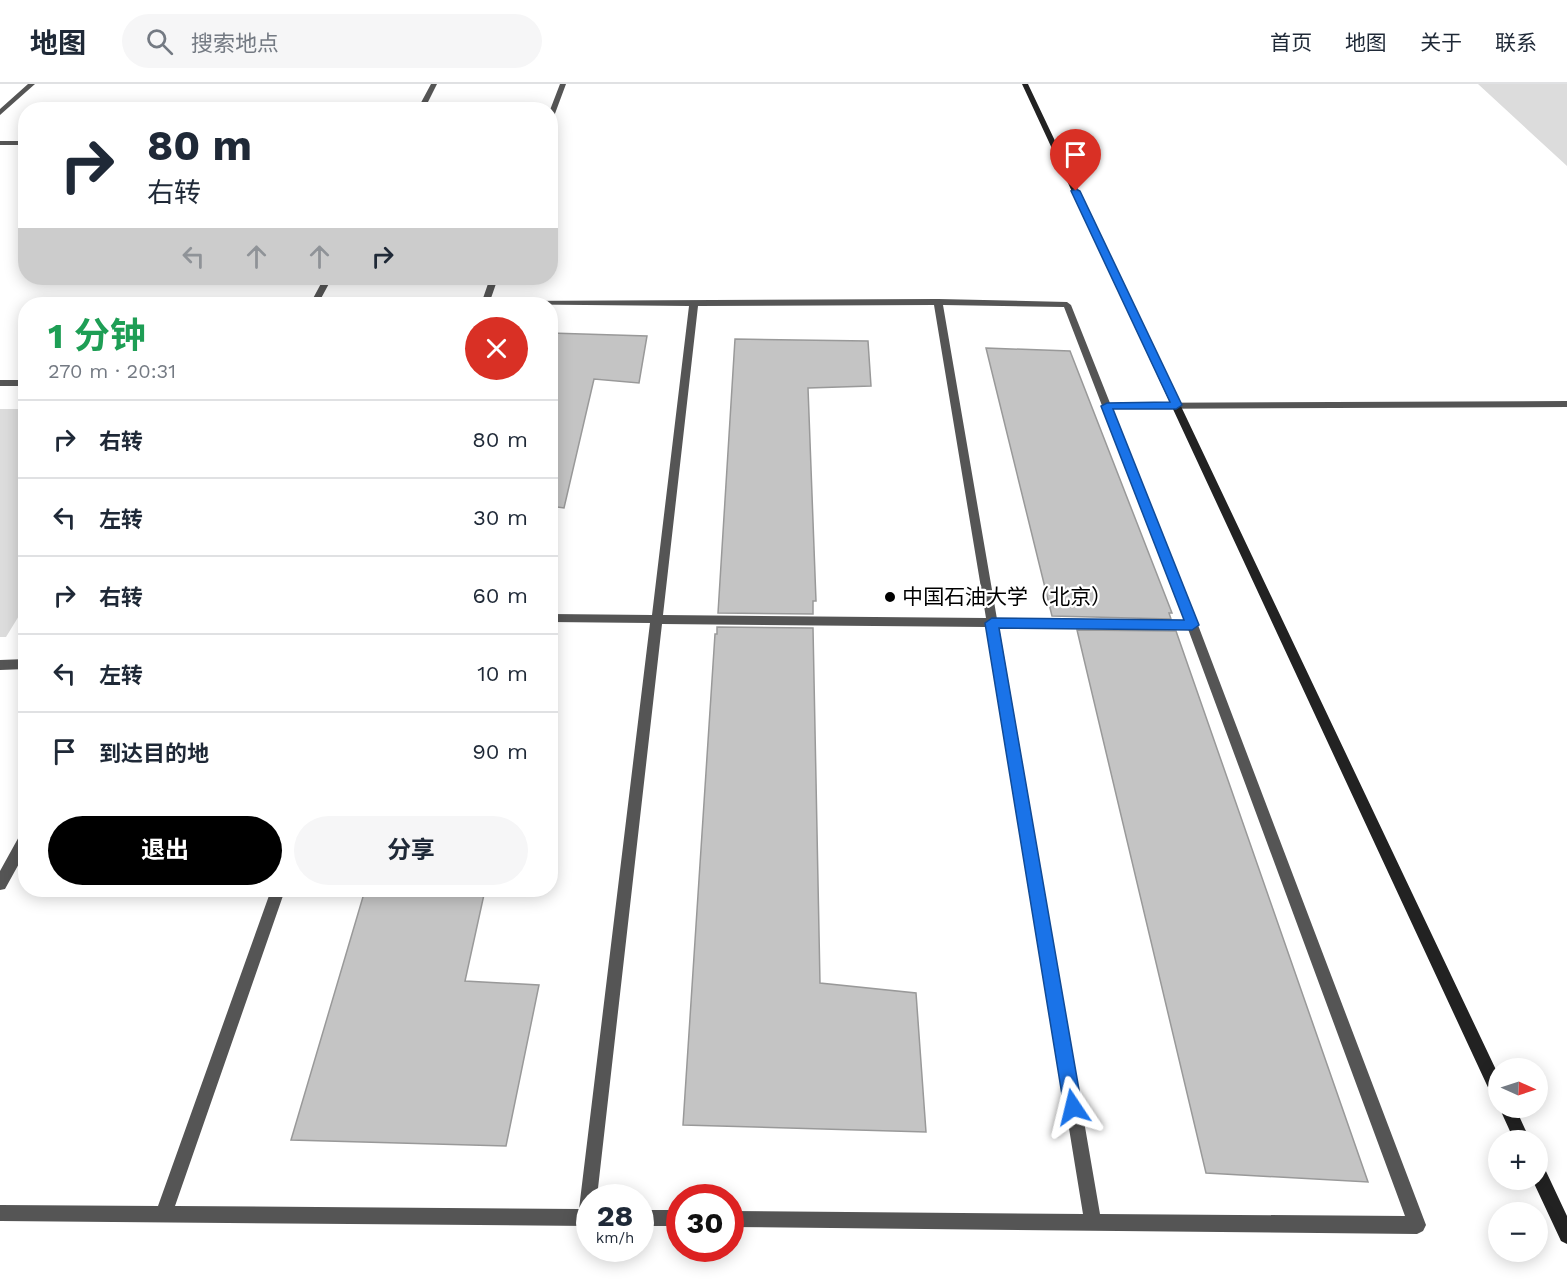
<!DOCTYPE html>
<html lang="zh">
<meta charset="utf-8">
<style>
:root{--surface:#fff;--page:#f6f6f7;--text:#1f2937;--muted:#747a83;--line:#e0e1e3;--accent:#000}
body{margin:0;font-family:"Work Sans","Noto Sans SC",sans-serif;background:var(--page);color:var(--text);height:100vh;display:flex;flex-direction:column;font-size:22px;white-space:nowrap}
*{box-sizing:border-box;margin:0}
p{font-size:20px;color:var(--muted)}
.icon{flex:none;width:33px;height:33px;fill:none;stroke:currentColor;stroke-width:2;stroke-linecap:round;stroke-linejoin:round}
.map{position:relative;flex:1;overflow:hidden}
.sheet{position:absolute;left:18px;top:213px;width:540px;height:600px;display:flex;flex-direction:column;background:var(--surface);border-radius:24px;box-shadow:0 3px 15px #0003}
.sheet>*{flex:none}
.top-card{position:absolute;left:18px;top:18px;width:540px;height:183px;border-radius:24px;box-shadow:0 3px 15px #0003;background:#fff;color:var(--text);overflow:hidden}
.needle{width:39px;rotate:93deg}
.tools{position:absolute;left:1488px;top:974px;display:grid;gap:12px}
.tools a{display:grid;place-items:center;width:60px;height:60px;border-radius:50%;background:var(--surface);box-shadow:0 3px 15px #0003;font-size:30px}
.speed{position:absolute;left:576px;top:1100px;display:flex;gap:12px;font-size:30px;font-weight:700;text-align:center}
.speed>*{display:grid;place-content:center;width:78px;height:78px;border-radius:50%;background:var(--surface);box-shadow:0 3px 15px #0003;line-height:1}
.speed small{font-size:15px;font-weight:400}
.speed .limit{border:9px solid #d22;background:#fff;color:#111}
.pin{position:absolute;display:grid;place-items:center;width:51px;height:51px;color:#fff;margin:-62px -26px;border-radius:50% 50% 50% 0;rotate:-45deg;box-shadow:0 0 6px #0007}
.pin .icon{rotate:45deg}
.me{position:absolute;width:66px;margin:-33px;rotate:350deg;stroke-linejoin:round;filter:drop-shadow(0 0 4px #0008)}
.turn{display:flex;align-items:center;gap:21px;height:126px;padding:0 30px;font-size:27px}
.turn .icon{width:78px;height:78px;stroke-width:2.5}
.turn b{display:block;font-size:42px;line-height:51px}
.lanes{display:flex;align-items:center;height:57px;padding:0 30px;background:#0003;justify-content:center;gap:30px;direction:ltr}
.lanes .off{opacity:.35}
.round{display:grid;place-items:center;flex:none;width:63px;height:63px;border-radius:32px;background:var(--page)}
.head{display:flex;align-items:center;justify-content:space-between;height:102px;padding:0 30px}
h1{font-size:36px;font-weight:700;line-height:45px;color:#1e9e55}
.cta{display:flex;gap:12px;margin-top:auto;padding:12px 30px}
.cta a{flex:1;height:69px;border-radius:36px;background:var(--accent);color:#fff;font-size:24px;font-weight:700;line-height:69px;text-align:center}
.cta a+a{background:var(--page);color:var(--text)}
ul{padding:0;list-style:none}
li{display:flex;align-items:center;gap:18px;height:78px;padding:0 30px;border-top:2px solid var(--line)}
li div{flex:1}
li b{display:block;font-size:22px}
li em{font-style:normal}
header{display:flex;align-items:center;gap:36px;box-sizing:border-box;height:84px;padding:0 30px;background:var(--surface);border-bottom:2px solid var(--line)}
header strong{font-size:28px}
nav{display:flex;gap:33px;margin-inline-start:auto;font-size:21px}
.search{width:420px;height:54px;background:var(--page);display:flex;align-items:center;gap:15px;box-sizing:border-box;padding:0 21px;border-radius:33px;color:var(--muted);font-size:22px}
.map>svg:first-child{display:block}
.green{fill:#dcdcdc}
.building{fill:#c4c4c4;stroke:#999;stroke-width:1.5}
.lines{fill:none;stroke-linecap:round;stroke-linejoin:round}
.street{fill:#555;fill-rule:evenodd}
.secondary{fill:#222;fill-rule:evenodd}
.route{fill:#1a73e8;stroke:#114b97;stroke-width:1.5}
.poi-dot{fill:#000;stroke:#fff;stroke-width:2}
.labels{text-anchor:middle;stroke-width:4.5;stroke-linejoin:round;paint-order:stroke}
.poi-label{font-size:21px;fill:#000;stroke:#fff;text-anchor:start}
</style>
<header>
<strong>地图</strong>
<div class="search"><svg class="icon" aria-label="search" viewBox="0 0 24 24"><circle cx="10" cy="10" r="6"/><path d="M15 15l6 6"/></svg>搜索地点</div>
<nav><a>首页</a><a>地图</a><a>关于</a><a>联系</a></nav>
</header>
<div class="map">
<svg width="1567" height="1196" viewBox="0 0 1567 1196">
<rect width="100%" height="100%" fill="#fff"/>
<path class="green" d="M1478 0H1567V82Z
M0 325H26L25 522 6 553H0Z"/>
<path class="building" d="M550 249 647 252 639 299 594 295 564 424 550 422Z
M735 255 868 257 871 302 808 304 816 517H813V530L718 529Z
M986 264 1070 267 1172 529H1169L1171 535 1052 532Z
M717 543 813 544 820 899 916 909 926 1048 683 1041 715 550H717Z
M1077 546 1176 547 1368 1098 1206 1089Z
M365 806H485L465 897 539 901 506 1062 291 1056Z"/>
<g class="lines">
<path class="street" d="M28 0H35L0 31V25Z
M431 0H437L424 26H417Z
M560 0H566L553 35 550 37V26Z
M0 57H26V61H0Z
M324 194H332L318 220H310Z
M490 194H498L490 217 938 215 1067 218 1071 221 1110 319 1567 317V323L1112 325 1198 541 1426 1141 1423 1147 1417 1150 730 1143V1127L1083 1130 987 543 662 540 597 1113H590V1142L0 1137V1121L158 1122 271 806H285L175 1122 579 1125 650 539 550 538V530L652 531 689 222 481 220ZM934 221 986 534 663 531 698 222ZM943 221 1064 223 1185 537 997 535ZM999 543 1188 545 1405 1132 1100 1130Z
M0 296H26V302H0Z
M26 575V585L0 586V576Z
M26 747V767L5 805 0 806V787L21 749Z
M640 1126H680V1142H640Z"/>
<path class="secondary" d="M1022 0H1028L1498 990V1014L1492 1012Z
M1499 1023H1515L1530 1056H1514Z
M1538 1081 1544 1083 1567 1132V1160L1561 1157 1532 1095H1538Z"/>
</g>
<path class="route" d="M1076 105 1080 107 1182 321 1176 325H1113L1199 541 1192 546 999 544 1082 1023 1080 1029 1073 1032 1067 1029 1064 1023 985 539 992 534 1184 536 1101 322 1107 319 1170 318 1071 107Z"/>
<circle class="poi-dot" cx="890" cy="513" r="6"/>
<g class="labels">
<g class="poi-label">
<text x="902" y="520">中国石油大学（北京）</text>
</g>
</g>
</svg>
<div class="tools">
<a><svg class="needle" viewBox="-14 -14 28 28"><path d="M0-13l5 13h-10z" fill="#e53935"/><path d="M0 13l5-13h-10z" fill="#747a83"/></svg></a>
<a>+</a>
<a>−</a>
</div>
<div class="speed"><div>28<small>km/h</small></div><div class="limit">30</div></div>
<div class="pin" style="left:1076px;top:107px;background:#d93025"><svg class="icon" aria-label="arrive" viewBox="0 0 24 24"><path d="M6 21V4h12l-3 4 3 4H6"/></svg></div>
<svg class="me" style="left:1073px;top:1023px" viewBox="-20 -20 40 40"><path d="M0-17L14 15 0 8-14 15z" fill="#1a73e8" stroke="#fff" stroke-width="4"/></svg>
<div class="top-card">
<div class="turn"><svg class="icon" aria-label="right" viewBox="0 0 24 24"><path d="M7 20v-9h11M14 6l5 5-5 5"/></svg><div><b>80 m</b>右转</div></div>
<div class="lanes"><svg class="icon off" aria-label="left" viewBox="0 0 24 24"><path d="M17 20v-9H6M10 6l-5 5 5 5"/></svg><svg class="icon off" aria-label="ahead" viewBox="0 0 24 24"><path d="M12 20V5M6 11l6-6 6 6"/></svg><svg class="icon off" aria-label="ahead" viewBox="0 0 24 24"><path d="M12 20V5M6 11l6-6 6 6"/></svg><svg class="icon" aria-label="right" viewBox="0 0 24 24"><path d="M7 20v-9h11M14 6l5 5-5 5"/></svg></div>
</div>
<section class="sheet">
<div class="head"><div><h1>1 分钟</h1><p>270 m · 20:31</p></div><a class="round" style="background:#d93025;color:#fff"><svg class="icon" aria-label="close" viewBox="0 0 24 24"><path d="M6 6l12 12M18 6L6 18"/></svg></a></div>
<ul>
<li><svg class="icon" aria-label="right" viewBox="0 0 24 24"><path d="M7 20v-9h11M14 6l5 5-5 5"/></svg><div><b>右转</b></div><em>80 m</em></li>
<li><svg class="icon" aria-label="left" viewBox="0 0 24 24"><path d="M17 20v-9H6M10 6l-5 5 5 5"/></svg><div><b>左转</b></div><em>30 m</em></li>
<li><svg class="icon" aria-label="right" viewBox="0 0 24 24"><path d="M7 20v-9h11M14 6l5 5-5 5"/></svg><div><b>右转</b></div><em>60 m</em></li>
<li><svg class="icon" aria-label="left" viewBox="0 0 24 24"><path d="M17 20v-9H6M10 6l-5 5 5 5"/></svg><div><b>左转</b></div><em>10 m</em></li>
<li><svg class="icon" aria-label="arrive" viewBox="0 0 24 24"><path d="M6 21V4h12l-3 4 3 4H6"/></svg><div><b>到达目的地</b></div><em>90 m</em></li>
</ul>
<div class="cta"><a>退出</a><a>分享</a></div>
</section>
</div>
